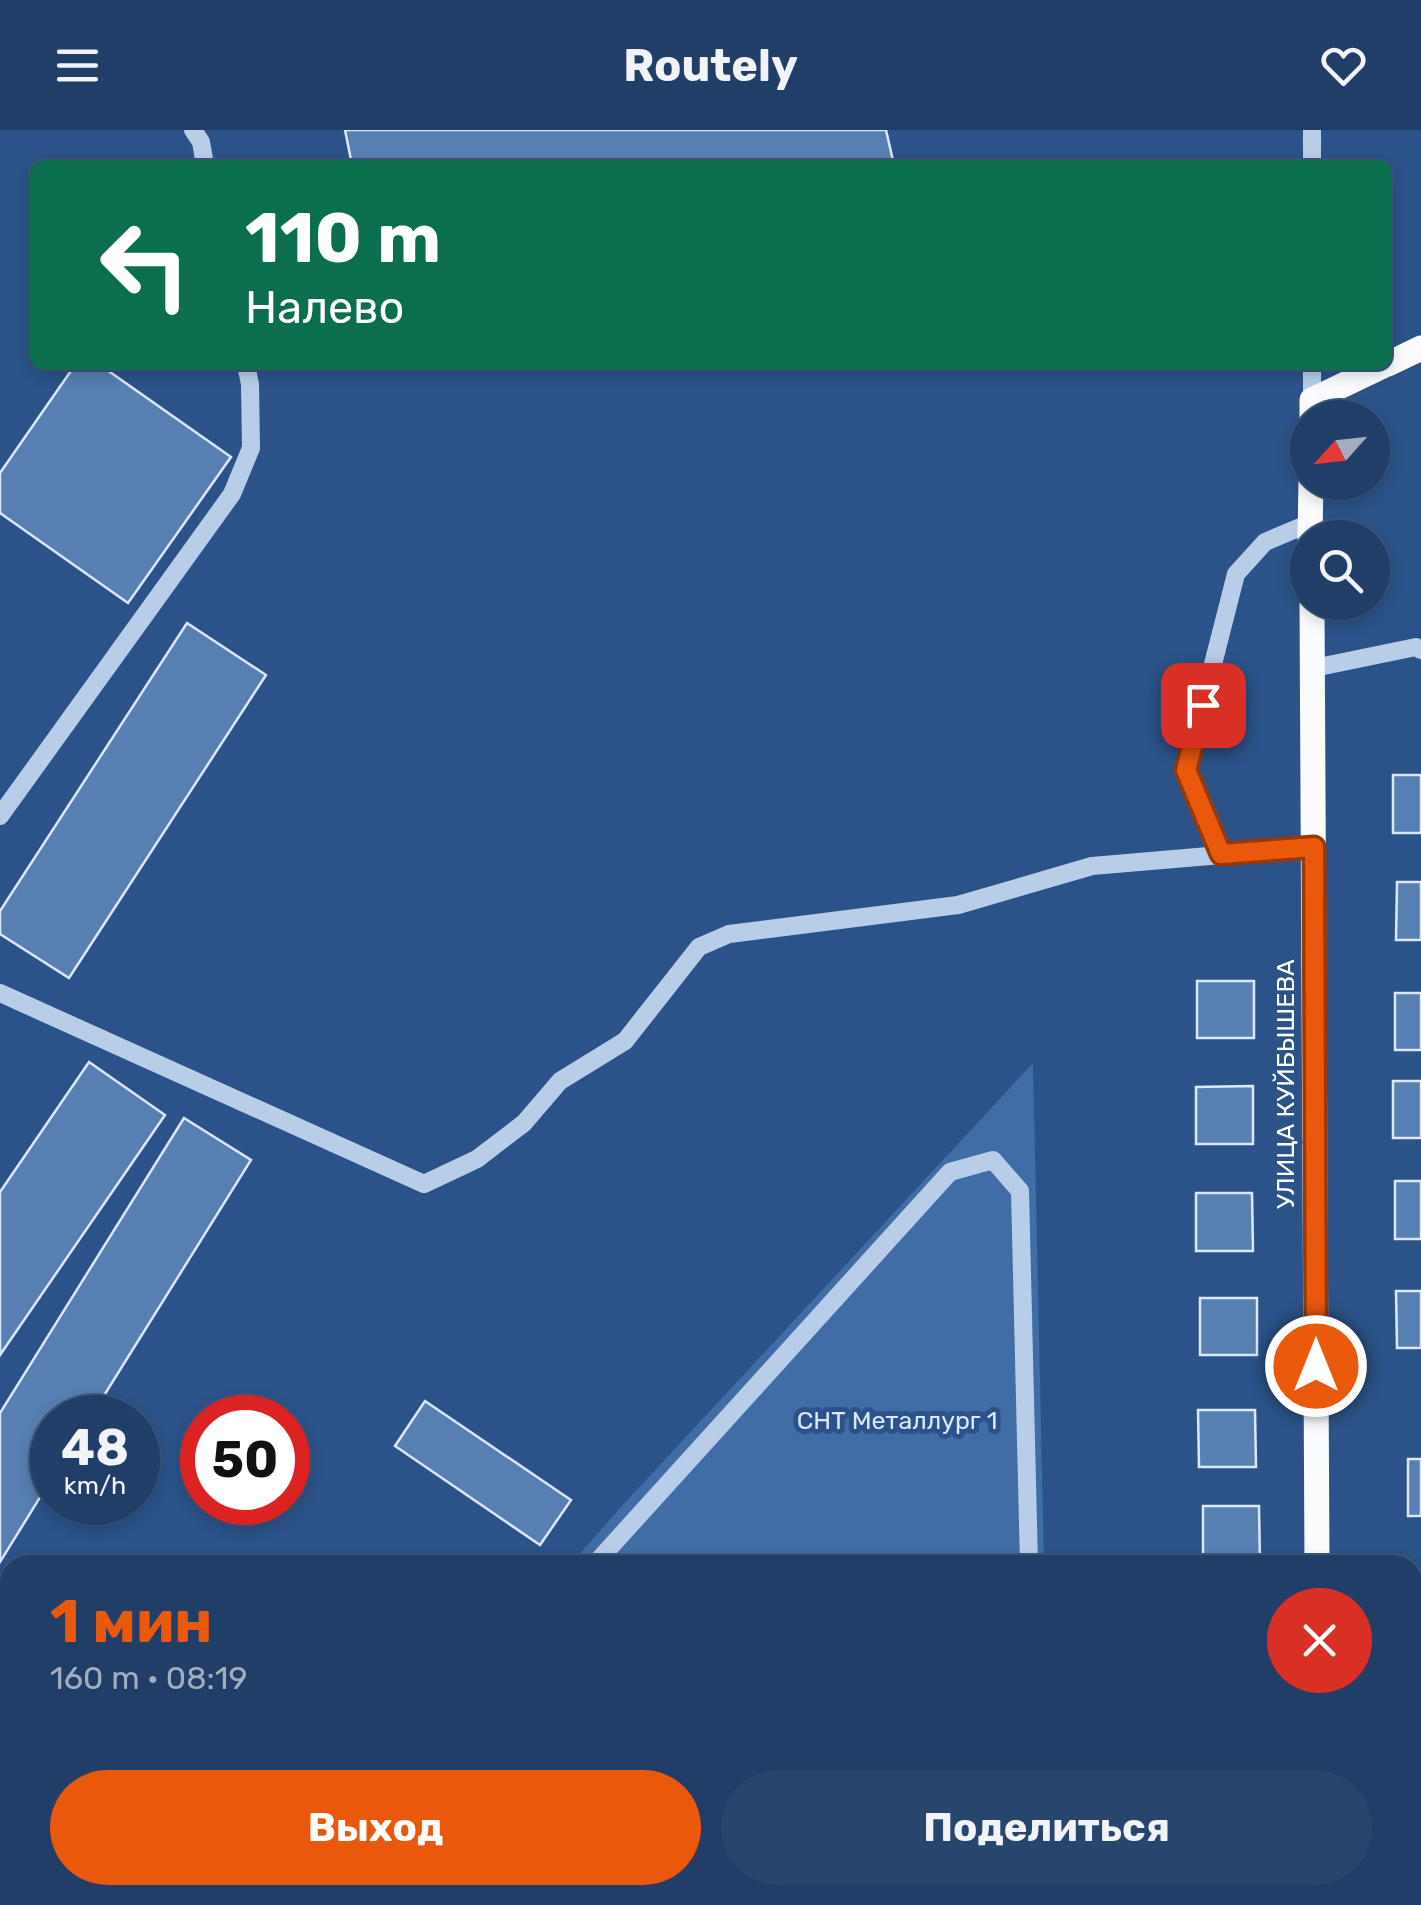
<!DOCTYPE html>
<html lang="ru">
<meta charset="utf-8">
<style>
:root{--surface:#203e67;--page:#28456d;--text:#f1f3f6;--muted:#a2aec0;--line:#3d577b;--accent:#ea580c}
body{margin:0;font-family:Rubik,sans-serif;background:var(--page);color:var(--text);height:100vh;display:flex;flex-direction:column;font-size:38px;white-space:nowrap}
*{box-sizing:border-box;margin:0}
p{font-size:32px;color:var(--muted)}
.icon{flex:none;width:55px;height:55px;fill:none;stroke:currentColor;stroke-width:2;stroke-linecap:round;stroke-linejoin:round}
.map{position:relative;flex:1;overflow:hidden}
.sheet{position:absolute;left:0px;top:1425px;width:1422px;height:350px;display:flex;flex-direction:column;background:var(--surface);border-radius:30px 30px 0 0;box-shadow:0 5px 15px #0003,0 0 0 2px var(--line)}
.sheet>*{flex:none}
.hud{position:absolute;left:30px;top:30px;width:1362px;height:210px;border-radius:15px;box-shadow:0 5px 15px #0003,0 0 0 2px var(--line);background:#0b6e4f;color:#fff;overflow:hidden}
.needle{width:65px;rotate:243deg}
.controls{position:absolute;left:1290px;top:270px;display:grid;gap:20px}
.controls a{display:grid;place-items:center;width:100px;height:100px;border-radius:50%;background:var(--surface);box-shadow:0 5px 15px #0003,0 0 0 2px var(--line);font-size:50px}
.speed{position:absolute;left:30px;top:1265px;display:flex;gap:20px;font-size:50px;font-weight:700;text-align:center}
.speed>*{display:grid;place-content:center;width:130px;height:130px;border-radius:50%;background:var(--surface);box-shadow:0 5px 15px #0003,0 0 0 2px var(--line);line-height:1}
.speed small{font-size:25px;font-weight:400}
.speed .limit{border:15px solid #d22;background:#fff;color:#111}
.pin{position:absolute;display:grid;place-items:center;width:85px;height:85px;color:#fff;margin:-42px;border-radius:20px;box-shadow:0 5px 15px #0006}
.me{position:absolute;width:110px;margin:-55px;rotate:0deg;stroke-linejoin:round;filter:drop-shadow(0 0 8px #0008)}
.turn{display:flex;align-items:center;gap:35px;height:210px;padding:0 50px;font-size:45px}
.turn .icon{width:130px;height:130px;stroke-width:2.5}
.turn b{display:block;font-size:70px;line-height:85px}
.round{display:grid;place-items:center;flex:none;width:105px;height:105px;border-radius:52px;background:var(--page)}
.head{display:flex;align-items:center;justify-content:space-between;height:170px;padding:0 50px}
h1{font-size:60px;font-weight:700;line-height:75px;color:var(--accent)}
.button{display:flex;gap:20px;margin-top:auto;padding:20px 50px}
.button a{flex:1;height:115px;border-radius:60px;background:var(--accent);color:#fff;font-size:40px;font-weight:700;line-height:115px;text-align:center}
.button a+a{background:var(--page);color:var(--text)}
header{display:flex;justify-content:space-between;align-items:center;height:130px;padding:0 50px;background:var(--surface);font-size:45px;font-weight:700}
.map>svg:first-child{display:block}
.green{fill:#406da5}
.building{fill:#577fb2;stroke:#dce8f7;stroke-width:2.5}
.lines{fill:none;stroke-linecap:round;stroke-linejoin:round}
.minor{stroke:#b8cee8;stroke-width:18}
.major{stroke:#fafcfe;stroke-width:25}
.route-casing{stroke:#983908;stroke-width:25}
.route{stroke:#ea580c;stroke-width:18}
.labels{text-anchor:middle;stroke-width:10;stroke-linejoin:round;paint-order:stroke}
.street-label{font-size:25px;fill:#fff;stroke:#2b5389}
.park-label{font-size:25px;fill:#dce8f7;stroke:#2b5389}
</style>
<header><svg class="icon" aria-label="menu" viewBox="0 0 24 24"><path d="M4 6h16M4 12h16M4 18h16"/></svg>Routely<svg class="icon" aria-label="heart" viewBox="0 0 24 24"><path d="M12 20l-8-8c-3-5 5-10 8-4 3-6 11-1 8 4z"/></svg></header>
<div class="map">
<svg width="1421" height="1775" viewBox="0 0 1421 1775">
<rect width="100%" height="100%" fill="#2b5389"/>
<path class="green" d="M1033 933 1044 1435H570L620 1378Z
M279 1765H1052V1775H270Z"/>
<path class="building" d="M345 0H886L894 35H352Z
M75 235H100L231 327 128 473 0 383V343Z
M187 493 266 545 69 848 0 804V781Z
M1393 645H1421V703H1393Z
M1397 752H1421V810H1396Z
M1197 851H1254V908H1197Z
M1395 863H1421V920H1395Z
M89 932 165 985 0 1225V1062Z
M1393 951H1421V1008H1393Z
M1253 956V1014H1196V957Z
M184 988 251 1030 90 1288H52V1348L0 1432V1283Z
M1395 1051H1421V1109H1395Z
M1196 1063H1252L1253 1121H1196Z
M1396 1161H1421V1218H1397Z
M1200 1168H1257V1225H1200Z
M425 1271 571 1370 540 1415 395 1316Z
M1198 1280H1255L1256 1337H1199Z
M1408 1329H1421V1386H1408Z
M1203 1376H1259L1260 1434H1203Z
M1196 1765H1253V1775H1196Z"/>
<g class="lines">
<path class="minor" d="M193 0 201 12 205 35
M1312 0V35
M1312 235V270
M1314 538 1416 517 1421 520
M0 686 232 364 251 318 250 254 246 235
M1221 724 1186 640 1236 444 1265 412 1310 393
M0 863 424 1054 477 1029 524 993 560 951 625 911 699 817 729 804 958 775 1092 736 1314 717
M594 1435 950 1042 993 1030 1020 1061 1029 1435
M345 1765 349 1775
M1044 1765V1775
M295 1775 304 1765"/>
<path class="major" d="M1388 234 1421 218
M1312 288V270L1385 235
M1310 408 1311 352
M1312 472 1317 1435
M1319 1765V1775"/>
</g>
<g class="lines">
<defs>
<path id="route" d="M1203 575 1186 640 1221 724 1314 717 1316 1236"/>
</defs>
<use href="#route" class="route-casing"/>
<use href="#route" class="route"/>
</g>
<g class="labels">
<g class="street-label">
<text transform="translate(1285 954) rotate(-90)" y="9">УЛИЦА КУЙБЫШЕВА</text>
</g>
<g class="park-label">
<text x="897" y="1299">СНТ Металлург 1</text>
</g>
</g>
</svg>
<div class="controls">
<a><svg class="needle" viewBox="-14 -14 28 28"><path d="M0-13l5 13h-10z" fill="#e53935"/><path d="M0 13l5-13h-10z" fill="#a2aec0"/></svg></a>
<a><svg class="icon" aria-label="search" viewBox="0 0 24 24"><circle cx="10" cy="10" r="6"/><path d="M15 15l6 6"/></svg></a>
</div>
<div class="speed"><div>48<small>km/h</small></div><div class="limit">50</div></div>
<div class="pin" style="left:1203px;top:575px;background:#d93025"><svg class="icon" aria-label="arrive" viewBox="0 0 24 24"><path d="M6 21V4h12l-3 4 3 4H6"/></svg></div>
<svg class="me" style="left:1316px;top:1236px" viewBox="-20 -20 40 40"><circle r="17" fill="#ea580c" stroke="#fff" stroke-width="3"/><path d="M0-11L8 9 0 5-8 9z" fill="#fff"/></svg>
<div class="hud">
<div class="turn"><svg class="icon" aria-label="left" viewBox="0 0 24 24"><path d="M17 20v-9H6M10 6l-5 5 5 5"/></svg><div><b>110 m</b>Налево</div></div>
</div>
<section class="sheet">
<div class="head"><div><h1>1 мин</h1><p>160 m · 08:19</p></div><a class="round" style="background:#d93025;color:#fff"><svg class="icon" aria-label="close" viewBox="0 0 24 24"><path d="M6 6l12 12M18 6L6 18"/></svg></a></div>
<div class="button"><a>Выход</a><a>Поделиться</a></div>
</section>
</div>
